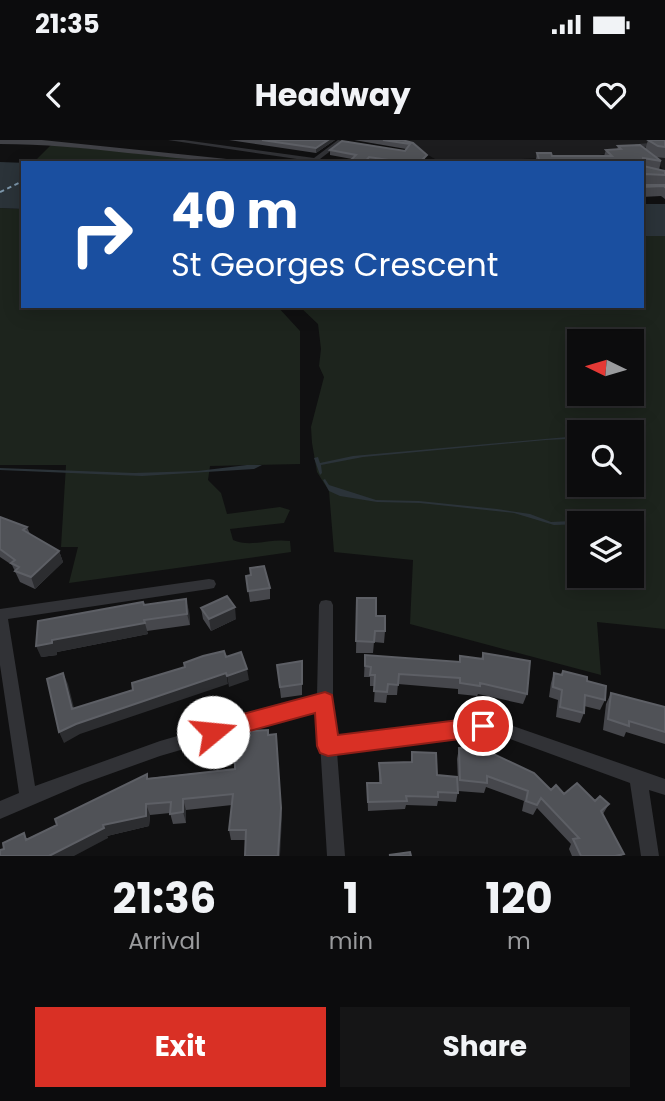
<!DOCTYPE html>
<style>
:root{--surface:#0c0c0d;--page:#151516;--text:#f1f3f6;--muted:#9a9b9d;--line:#2c2c2e;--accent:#d93025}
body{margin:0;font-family:Poppins,sans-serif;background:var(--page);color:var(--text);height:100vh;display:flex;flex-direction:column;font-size:26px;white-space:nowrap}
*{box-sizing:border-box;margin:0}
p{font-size:23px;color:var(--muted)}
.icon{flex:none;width:38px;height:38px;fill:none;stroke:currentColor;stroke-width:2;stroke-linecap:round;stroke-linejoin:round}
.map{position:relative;height:716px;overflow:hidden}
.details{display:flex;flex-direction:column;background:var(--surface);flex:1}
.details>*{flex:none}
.top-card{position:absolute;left:21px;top:21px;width:623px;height:147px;border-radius:0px;box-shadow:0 4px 18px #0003,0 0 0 2px var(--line);background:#1a4fa0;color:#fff;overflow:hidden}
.needle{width:46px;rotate:275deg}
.fabs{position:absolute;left:567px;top:189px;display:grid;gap:14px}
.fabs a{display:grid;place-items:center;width:77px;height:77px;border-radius:0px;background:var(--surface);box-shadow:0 4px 18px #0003,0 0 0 2px var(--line);font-size:35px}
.pin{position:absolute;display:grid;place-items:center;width:60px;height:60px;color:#fff;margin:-30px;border:4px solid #fff;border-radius:50%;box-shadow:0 2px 7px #0007}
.me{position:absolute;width:77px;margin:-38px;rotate:73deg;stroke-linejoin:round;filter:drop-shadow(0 0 5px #0008)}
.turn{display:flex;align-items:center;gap:24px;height:147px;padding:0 35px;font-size:32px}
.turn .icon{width:91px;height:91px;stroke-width:2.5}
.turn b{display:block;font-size:49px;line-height:60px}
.eta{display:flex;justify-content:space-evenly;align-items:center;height:119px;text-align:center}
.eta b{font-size:42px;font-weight:700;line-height:49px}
.cta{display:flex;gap:14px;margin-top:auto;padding:14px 35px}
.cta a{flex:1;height:80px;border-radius:0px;background:var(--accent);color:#fff;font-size:28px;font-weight:700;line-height:80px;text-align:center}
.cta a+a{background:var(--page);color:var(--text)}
.status{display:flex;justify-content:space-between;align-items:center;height:49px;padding:0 35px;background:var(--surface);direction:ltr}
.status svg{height:19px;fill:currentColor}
header{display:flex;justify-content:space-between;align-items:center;height:91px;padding:0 35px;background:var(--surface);font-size:32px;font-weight:700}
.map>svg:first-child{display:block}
.built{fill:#1c1c1e}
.green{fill:#1d241d;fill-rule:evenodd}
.water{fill:#2b3339}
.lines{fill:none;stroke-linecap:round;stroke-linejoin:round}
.ferry{stroke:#7c96aa;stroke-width:2;stroke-dasharray:4.5 3.5;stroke-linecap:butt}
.service{stroke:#313236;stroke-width:3.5}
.minor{fill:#313236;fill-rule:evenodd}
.secondary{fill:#404146;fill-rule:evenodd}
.wall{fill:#46474c}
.shaded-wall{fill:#2c2d30}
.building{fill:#505257;stroke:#5d5f65;stroke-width:2}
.route{fill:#d93025;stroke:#8d1f18;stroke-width:2}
</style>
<div class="status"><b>21:35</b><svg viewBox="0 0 49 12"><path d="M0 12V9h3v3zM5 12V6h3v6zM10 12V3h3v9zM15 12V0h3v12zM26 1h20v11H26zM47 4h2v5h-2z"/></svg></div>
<header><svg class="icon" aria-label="back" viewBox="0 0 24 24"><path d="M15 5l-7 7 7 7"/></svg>Headway<svg class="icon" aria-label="heart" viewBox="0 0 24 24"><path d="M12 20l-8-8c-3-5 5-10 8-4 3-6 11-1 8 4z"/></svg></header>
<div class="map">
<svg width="665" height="716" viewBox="0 0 665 716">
<rect width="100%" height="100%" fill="#101011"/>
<path class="built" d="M402 0H665V31L659 25 629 11 599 15 442 23Z"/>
<path class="green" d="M51 5 207 19 203 23H33Z
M0 68 23 69V166H277L300 191V324L210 326 208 340 221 353 227 374 280 367 290 370 284 383 230 389 233 400C251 408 269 398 290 401L291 412 69 443 78 407H61L66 325H0Z
M652 95 665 96V489L597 482 601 535 410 484 413 420 334 412 329 351 317 332 312 303 311 287 324 237 319 226 321 209 318 184 299 166H642V97ZM579 201H632V254H579ZM579 292H632V345H579ZM579 383H632V436H579Z"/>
<path class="water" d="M0 22 27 23H23V69L0 68Z
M642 64H665V96H642Z
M579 296 571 301 568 299 546 300 363 317 321 325 322 333 320 335 314 318 318 317 320 323 353 316Z
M247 325H262L254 329 142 336 0 330V328L134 333 198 331Z
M325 339 329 345 376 360 419 361 497 369 530 374 551 382 615 379 618 383 554 385 514 373 420 363 377 362 340 356 329 351 323 340Z"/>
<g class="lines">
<path class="ferry" d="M0 52 23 41"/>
<path class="service" d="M635 9 636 6 657 4 658 0"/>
<path class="minor" d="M168 0H184L314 18 338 0 359 4 356 6 341 3 320 19 342 23H324Z
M209 439 214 440 216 444 214 448 209 449 8 479 35 646 160 601 317 556 319 465 321 461 326 460 331 461 333 465V561L336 597 483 579 499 581 665 639V655L649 650 659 716H641L630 643 499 595 483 593 337 612 345 716H327L318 570 160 616 82 644 0 679V661L19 653 0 525V469Z"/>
<path class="secondary" d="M0 0H42L267 23C178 23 89 4 0 4Z"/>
</g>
<path class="wall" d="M229 0H335L316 13Z
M354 0H402L413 3 426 20 434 21V23H374L330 15V10L405 11 406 9Z
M648 0H665V18L655 17 661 21 659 30 665 31V59L661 56 642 57V23H535L537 13 552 16H604L606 10H617L618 6 645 10Z
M0 377 27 387 30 394 59 411 63 422 35 449 20 442 12 425 0 417Z
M246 436 270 448V459L250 462Z
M357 458 376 476 385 491 384 503 374 502 373 513H356Z
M143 462 144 465 189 471 190 485 147 491 148 494 57 512V515L41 517Z
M201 468 236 479 211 491 203 479Z
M483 513 527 554 523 564 478 554 477 556 458 554V549L398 544 397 555H387L386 563 374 562 375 546H370V537H364L365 515 459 522 460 516 481 519Z
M302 521V555L281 558 277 525Z
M563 531 587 541 605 560 600 570 584 566V573L580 583 556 577 558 560 549 557 551 543 554 533 562 535Z
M611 553 665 567V604L626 592 624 597 603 590 606 564Z
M250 583 252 591 268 595 282 678 245 700H231L229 690 232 665 186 670V683L173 684 170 673 150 675 149 686 107 696 108 698 4 709 57 685 148 638 235 629Z
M459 608 551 650 609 664 603 674 622 716H572L569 709 571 704 537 668 533 675 522 671 524 661 486 647 484 653 458 651 456 662 438 661 437 666 406 665 405 669 368 671 367 643H379V623L411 622 412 612 437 635 458 641 457 619Z"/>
<path class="shaded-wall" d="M328 0H335L316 13V8Z
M59 411 63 422 35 449 31 437Z
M186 459 189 471 190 485 187 474Z
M235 467 236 479 211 491 209 479Z
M144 480 148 494 57 512V515L41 517 36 506 52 500Z
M247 529 249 540 229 547 227 536Z
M63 533 68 544 77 580 72 569Z
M226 533 228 544 80 594 64 603 59 592 76 584Z
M277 605 282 678 280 716H278Z
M183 659 186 670V683L183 672Z
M146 664 150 675 149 686 107 696 103 685Z
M104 688 108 698 74 716H49Z"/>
<path class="building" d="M262 0H328L316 8Z
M383 0H402L413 3 427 15 422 20 434 21 433 23H409L369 17 364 23H348L356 15 330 10 342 1 405 11 410 4Z
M648 0H665V7L658 6Z
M640 5 661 21 643 18V26L665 31V35L645 34 642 37V23H540L537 13H551L552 16H612L606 10 621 9 618 6Z
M642 38 643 45H665V47L664 46 642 47Z
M0 377 27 387 23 390 59 411 31 437 15 431 19 427 11 423 15 420 0 409Z
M264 426 270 448 248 451 246 436 251 435 250 428Z
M227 456 235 467 209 479 201 468Z
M357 458H376V476H385V491H375L374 502 356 501Z
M186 459 187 474 144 480 145 483 52 500V503L36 506 38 481 143 462 144 465Z
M224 511 226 517 241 512 247 529 227 536 226 533 76 584 59 592 47 539 63 533 72 569 133 550 132 543 185 527 184 523 203 516Z
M483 513 530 521 527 554 480 543V546L460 543V538L399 534 398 545 388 544 387 552 374 551 375 535H370L371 527 365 526V515L460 522V516L483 519Z
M302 521V544L280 547 277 525Z
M563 531 587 537V541L606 546 605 560 585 555 584 573 560 567 562 550 553 547 554 533 562 535Z
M611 553 665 567V592L629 581V586L608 579Z
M250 583 251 591 268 590V595L276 594 281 668 278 716H245L246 690H229L233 654 183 659V672L170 674 171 662 146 664V676L103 685 104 688 49 716H0V710L4 709 3 703 24 693 26 700 57 685 55 679 147 634V639L235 629V585Z
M459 608 485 610 534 633 551 650 556 645 564 654 577 643 595 661 600 656 609 664 601 671 624 714 615 716H581L573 699 579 698 541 658 537 665 526 661 528 651 487 636V643L460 640Z
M412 612 436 613 437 635 457 637 458 653 438 652V657L406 656 407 661 368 662 367 643H381L379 623 412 622Z
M410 712 411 716 389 715Z"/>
<path class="route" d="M325 552 332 555 338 595 483 577 490 580 493 586 490 593 483 596 328 616 320 613 317 606 315 573 213 601 206 598 202 592 206 585 213 582Z"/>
</svg>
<div class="fabs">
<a><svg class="needle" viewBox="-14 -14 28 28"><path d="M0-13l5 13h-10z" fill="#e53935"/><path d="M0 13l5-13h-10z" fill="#9a9b9d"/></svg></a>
<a><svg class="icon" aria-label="search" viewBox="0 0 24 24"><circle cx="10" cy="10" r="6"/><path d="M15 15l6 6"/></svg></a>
<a><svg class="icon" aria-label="layers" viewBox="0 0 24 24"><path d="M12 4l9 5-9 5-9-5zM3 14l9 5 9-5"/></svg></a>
</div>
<div class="pin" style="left:483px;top:586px;background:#d93025"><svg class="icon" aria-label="arrive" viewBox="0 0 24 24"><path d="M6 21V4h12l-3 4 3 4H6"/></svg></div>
<svg class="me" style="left:213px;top:592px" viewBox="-20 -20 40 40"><circle r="19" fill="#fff"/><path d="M0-13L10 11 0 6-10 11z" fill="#d93025"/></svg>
<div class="top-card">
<div class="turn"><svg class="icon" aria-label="right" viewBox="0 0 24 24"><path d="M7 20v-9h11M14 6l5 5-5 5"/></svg><div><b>40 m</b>St Georges Crescent</div></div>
</div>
</div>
<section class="details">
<div class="eta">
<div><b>21:36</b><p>Arrival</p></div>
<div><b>1</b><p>min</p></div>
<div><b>120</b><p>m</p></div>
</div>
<div class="cta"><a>Exit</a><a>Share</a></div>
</section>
